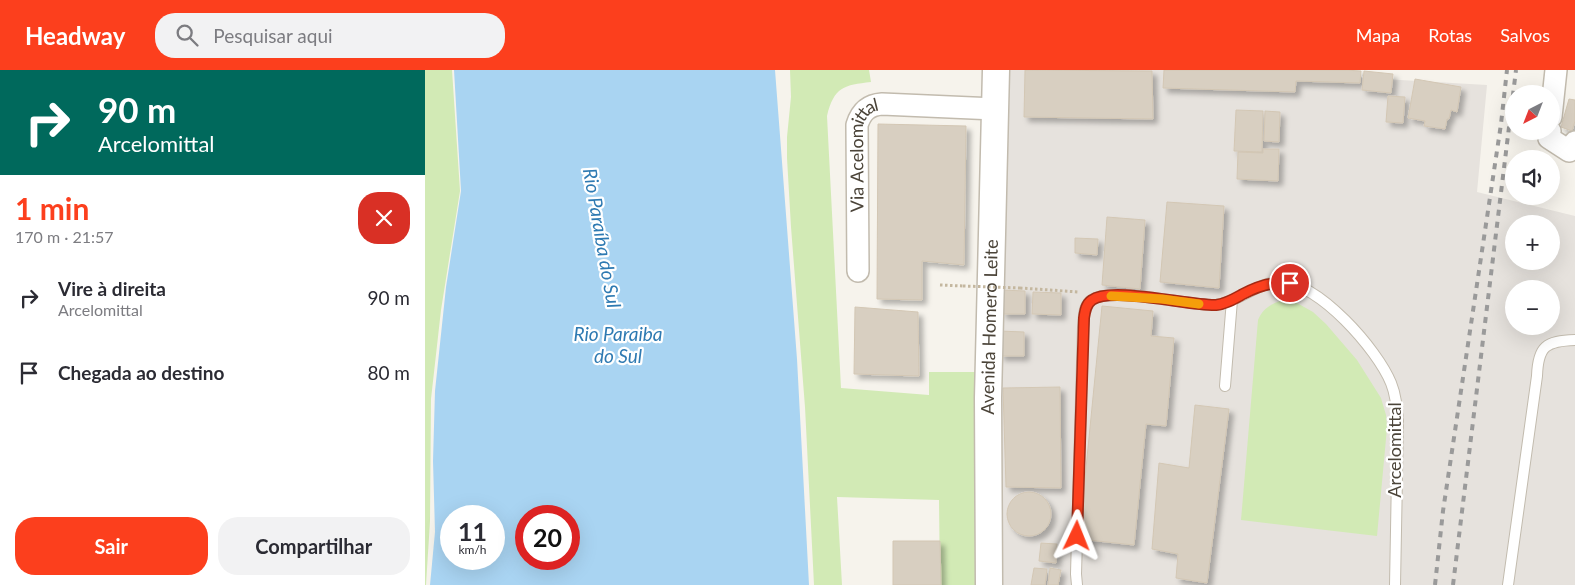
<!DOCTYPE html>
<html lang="pt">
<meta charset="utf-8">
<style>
:root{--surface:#fff;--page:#f2f2f3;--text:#2b2b33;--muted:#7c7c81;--accent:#fc3f1d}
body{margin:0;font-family:Lato,sans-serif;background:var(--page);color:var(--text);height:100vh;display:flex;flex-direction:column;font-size:19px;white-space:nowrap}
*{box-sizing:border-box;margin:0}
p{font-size:16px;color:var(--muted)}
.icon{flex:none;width:28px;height:28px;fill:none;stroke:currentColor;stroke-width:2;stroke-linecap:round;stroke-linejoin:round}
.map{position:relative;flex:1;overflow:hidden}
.drawer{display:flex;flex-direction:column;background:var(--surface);width:425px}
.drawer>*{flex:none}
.top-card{background:#00695c;color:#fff;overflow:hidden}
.needle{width:32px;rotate:222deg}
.buttons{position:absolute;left:1080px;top:15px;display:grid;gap:10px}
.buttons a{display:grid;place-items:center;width:55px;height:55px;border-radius:50%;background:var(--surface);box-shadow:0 5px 20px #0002;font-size:25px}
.speed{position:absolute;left:15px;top:435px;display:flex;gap:10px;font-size:25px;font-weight:700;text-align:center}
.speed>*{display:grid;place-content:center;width:65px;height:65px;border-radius:50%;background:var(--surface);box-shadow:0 5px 20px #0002;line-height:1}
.speed small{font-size:12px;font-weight:400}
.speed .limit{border:8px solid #d22;background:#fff;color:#111}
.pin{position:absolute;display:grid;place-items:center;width:42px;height:42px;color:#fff;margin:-21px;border:2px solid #fff;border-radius:50%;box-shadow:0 1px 5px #0007}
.me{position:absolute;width:55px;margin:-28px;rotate:2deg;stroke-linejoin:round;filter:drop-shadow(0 0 4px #0008)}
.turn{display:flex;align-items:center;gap:18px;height:105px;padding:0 15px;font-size:22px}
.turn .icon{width:65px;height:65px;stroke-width:2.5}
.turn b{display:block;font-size:35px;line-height:42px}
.round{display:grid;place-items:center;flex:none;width:52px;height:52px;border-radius:20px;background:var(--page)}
.head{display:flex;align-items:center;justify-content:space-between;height:85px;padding:0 15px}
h1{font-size:30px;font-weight:700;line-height:38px;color:var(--accent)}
.button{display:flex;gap:10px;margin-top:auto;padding:10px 15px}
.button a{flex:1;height:58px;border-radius:20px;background:var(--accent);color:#fff;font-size:20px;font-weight:700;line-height:58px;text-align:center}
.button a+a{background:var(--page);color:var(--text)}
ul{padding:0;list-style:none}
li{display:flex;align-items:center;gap:15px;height:75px;padding:0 15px}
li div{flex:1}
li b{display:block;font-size:19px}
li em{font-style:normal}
header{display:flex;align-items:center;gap:30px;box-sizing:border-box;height:70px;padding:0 25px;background:var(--accent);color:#fff}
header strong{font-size:24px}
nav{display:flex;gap:28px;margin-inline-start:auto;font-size:18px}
.search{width:350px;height:45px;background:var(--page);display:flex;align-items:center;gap:12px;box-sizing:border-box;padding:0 18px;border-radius:20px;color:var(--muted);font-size:19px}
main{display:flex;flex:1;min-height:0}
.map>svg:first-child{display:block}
.industrial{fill:#e6e2dd;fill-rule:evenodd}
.green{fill:#d2eab5}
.water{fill:#a9d4f2;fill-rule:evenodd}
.building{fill:#d8cfc1;stroke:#d3c7b4;filter:url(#shadow)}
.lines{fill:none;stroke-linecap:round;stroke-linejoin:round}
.service-casing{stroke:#c2bbae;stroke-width:12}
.minor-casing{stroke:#c2bbae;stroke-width:24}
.tertiary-casing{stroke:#c2bbae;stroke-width:29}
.path{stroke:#c4b79f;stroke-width:3;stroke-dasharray:2.5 2.5;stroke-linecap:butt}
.service{stroke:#fff;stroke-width:10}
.minor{stroke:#fff;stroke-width:21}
.tertiary{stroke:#fff;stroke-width:26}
.rail{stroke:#9a9a9a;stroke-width:4;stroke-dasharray:6 6;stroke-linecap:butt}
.path-bridge{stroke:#c4b79f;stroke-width:3;stroke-dasharray:2.5 2.5;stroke-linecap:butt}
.route-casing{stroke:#a42913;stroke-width:12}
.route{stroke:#fc3f1d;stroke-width:9}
.slow{stroke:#f59e0b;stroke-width:9}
.labels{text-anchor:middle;stroke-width:4.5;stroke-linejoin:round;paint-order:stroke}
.street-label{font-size:18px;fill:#4b4439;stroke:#fff}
.water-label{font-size:19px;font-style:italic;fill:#2e7ab2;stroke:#fff}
</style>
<header>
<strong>Headway</strong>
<div class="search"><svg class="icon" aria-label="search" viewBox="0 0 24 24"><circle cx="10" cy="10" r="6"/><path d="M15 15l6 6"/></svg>Pesquisar aqui</div>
<nav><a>Mapa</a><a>Rotas</a><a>Salvos</a></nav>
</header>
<main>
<section class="drawer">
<div class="top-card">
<div class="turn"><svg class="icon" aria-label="right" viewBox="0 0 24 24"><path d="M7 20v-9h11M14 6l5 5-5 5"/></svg><div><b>90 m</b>Arcelomittal</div></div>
</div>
<div class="head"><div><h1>1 min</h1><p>170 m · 21:57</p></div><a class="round" style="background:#d93025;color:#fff"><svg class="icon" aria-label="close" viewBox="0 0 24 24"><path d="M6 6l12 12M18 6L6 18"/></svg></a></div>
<ul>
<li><svg class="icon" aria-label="right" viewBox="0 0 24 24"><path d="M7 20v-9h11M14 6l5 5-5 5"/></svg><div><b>Vire à direita</b><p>Arcelomittal</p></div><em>90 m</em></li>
<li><svg class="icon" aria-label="arrive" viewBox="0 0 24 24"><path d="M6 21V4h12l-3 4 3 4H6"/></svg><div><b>Chegada ao destino</b></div><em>80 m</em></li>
</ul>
<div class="button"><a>Sair</a><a>Compartilhar</a></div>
</section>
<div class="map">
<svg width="1150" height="515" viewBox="0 0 1150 515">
<defs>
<filter id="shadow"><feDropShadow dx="4.5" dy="4.5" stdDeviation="2.5" flood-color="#0004"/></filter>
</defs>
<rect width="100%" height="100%" fill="#f6f3ec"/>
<path class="industrial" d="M579 0H799L1062 15 1052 122 1150 146V515H574V419ZM1089 154H1126V191H1089ZM1089 219H1126V256H1089Z"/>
<path class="green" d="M0 0H27L35 121 16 240 6 329 5 451 1 515H0Z
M365 0H444L446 12C419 15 409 17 402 46L416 318 504 325V302H556L551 515H515L514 430 412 427 417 515H389L380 337 366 157 362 88V67L366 27Z
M858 230 872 233 888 242 901 254 932 290 956 328 961 345 962 358 952 466 816 450 833 250C838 238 846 234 858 230Z"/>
<path class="water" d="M29 0H350L372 289 384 515H5L10 462 8 391 10 321 21 217 36 121ZM26 446H69V489H26ZM101 446H144V489H101Z"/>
<path class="building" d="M600 0 727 1 728 49 599 47Z
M739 0H920L936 1 935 13 871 11 870 22 738 18Z
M939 1 968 4 966 23 937 20Z
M990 9 1036 17 1032 42 1026 40 1024 49H1022L1020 59 999 56 1000 51 983 48Z
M963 26 980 27 978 53 961 52Z
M1144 29 1150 30V51L1147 61 1136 57Z
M811 40 838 41 837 82 809 81Z
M840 41 855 42 854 72 839 71Z
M453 54 541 56 539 195 497 191V230L452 229Z
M838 79H854L853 111 812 109 813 82 838 83Z
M742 132 799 136 794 218 735 212Z
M682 147 720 150 715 219 677 215Z
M650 168 673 169 672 185 650 183Z
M577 220 600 221V244H577Z
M608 222 636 223V245L607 244Z
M677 236 728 241 726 266 749 268 741 356 721 354 709 475 654 469Z
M430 237 493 242 494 306 429 304Z
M575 261 599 262V286H575Z
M635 317 636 418 581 417 578 318Z
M770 335 804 339 782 513 751 508 753 484 727 479 734 393 764 398Z
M582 444a22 22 0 1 1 44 0a22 22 0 1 1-44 0Z
M468 471H515L516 515H468Z
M616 473 632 474 631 493 614 491Z
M609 498 622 499 620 515H606Z
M625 498 636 500 633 515H623Z"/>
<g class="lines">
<defs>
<path id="service" d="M800 316 807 230
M652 515 651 504 658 257C659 248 658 238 665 231 684 215 765 236 791 235 814 232 832 212 856 212 894 213 952 279 966 313 971 325 972 338 973 351L970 515
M1083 515 1112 306C1113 276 1121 271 1150 270"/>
<g id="minor">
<path d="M1126 47 1131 0"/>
<path d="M1125 61 1124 68 1144 81 1150 72"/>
<path id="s1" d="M433 201 432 55C436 42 443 35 457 34L570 39"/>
</g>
<g id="tertiary">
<path id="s2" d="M564 515 563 328 571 0"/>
</g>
</defs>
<use href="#service" class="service-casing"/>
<use href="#minor" class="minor-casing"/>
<use href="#tertiary" class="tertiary-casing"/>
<path class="path" d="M515 215 538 216
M595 218 654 222"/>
<use href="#service" class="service"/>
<use href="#minor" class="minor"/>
<use href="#tertiary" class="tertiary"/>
<path class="rail" d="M1010 515 1018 441 1076 54 1082 0
M1028 515 1091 0"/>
<path class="path-bridge" d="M538 216 595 218"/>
</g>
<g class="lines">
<defs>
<path id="route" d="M652 466 659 248C660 241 661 234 667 230 686 216 765 236 791 235 801 234 809 229 818 224 833 216 848 211 865 213"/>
</defs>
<use href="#route" class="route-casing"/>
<use href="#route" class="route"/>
<path class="slow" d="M686 226 737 229 774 234"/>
</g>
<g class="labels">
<g class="street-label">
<text dy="6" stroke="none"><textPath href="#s1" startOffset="118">Via Acelomittal</textPath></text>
<text dy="6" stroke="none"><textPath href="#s2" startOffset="258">Avenida Homero Leite</textPath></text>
<text transform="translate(970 380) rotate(-90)" y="6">Arcelomittal</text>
</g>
<g class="water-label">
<text transform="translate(177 168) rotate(80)" y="7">Rio Paraíba do Sul</text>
<text x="193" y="271">Rio Paraiba<tspan x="193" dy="22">do Sul</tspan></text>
</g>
</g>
</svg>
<div class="buttons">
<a><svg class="needle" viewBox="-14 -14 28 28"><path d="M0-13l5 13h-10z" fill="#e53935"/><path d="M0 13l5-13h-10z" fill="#7c7c81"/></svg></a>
<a><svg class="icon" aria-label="sound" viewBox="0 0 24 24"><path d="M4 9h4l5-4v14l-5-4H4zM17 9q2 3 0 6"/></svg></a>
<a>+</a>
<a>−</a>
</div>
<div class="speed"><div>11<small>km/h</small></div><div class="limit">20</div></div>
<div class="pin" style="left:865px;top:213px;background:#d93025"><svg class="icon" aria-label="arrive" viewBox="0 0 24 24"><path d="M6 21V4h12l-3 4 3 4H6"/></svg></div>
<svg class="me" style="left:652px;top:466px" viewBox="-20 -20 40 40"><path d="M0-17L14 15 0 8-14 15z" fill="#fc3f1d" stroke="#fff" stroke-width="4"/></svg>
</div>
</main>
